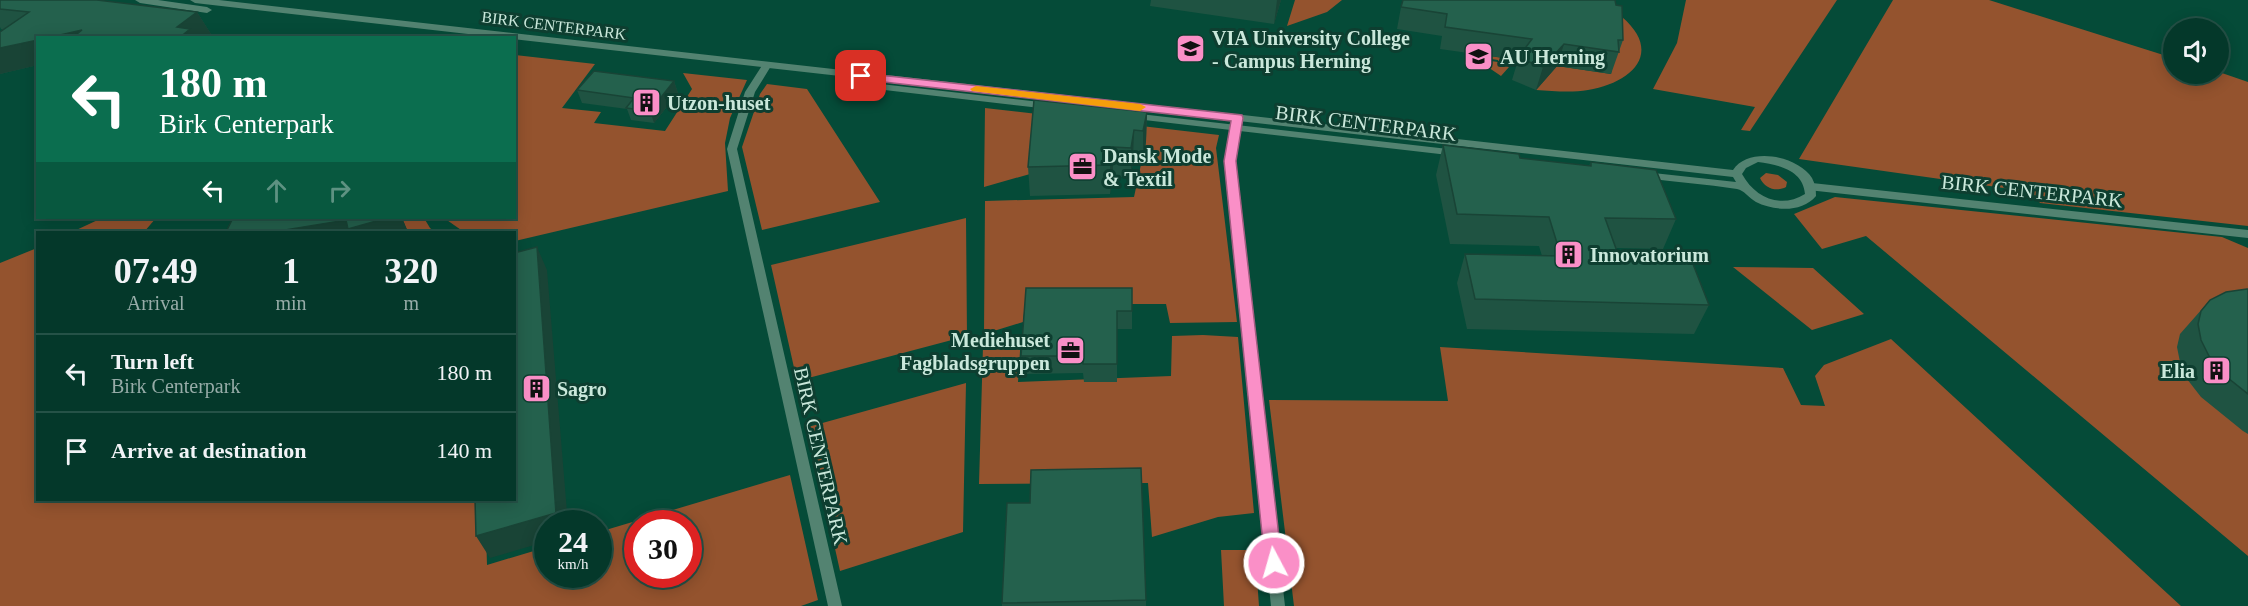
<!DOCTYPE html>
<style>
:root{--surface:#04382a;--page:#0d3f32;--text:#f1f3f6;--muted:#97aca8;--line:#255247}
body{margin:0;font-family:"Times New Roman",serif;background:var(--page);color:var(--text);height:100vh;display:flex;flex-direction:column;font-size:22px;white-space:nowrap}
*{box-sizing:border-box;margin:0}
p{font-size:20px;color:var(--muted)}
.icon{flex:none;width:33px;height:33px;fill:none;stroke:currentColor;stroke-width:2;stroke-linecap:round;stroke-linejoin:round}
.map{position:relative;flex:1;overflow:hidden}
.drawer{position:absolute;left:36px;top:231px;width:480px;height:270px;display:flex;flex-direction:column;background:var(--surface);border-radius:0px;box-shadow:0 3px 15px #0003,0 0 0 2px var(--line)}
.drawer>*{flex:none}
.guide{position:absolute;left:36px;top:36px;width:480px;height:183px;border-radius:0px;box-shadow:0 3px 15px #0003,0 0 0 2px var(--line);background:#0b6e4f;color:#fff;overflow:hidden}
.buttons{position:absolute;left:2163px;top:18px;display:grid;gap:12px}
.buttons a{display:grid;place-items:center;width:66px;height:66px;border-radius:50%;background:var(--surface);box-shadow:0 3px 15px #0003,0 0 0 2px var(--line);font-size:30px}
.speed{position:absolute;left:534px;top:510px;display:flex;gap:12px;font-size:30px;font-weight:700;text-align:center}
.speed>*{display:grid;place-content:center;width:78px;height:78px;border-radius:50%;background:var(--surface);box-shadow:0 3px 15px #0003,0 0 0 2px var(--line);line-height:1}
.speed small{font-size:15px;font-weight:400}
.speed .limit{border:9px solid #d22;background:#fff;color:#111}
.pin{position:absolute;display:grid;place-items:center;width:51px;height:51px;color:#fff;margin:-26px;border-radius:12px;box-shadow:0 3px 9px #0006}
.me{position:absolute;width:66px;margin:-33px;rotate:354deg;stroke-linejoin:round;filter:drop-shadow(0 0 4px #0008)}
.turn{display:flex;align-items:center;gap:21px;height:126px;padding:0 24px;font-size:27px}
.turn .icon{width:78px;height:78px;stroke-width:2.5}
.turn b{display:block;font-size:42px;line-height:51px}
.lanes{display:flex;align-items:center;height:57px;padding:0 24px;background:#0003;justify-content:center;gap:30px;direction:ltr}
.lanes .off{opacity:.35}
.eta{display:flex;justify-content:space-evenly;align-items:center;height:102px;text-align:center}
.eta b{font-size:36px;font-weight:700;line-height:42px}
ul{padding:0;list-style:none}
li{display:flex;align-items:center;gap:18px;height:78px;padding:0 24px;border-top:2px solid var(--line)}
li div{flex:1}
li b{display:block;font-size:22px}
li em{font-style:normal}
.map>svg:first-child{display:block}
.green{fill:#94532e;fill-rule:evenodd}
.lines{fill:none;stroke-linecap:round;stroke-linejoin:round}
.minor{fill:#538371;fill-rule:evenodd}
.tertiary{fill:#538371;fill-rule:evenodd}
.wall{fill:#1f5342}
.shaded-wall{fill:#194436}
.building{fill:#24614d;stroke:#194436;stroke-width:1.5}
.route{fill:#fa8fc7;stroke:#a25d81;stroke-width:1.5}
.slow{fill:#f59e0b}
.labels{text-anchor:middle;stroke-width:6;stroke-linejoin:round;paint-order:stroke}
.far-street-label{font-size:16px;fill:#cae8db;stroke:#0e3e30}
.poi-label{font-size:20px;font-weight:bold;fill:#cae8db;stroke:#0e3e30;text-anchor:start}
.street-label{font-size:20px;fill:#cae8db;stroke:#0e3e30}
</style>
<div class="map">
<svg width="2248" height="606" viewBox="0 0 2248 606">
<rect width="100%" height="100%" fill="#054b38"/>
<path class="green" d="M1295 0H1342L1327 12 1287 26Z
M1686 0H1837L1750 131 1741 130 1755 107 1653 89 1677 43Z
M1893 0H1989L2173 58 2174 74 2219 72 2248 82V226L2040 203 2032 192 1799 159Z
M1622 17C1664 53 1631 83 1588 90 1571 93 1553 91 1536 90L1557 66 1611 74Z
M1470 53 1510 59 1509 67 1501 76 1476 59 1498 62V60L1472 56Z
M515 55 595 64 562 108 601 112 594 123 665 131 692 89 683 73 747 80 730 118 725 143 728 191 515 241 514 232H464L444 218H514Z
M767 84 807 89 880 202 762 230 742 147 760 94Z
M985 108 1219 135 1216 148 1237 322 1170 323 1166 304H1025L1023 322 984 334 985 201 1134 197 1146 141 984 187Z
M1766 173 1778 175 1787 182 1786 187C1777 192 1765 189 1760 178Z
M1835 197 2222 237 2248 248V556L1866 236 1822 249 1794 214Z
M102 218H156L144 232H72Z
M402 218H424L430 228 435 232H408Z
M966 218 967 336 797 381 771 265Z
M37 248 38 500H485L487 565 547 547 548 574H598L599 532 790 475 818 600 801 606H0V263ZM638 524H688V574H638Z
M1733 267 1813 268 1864 314 1812 330Z
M1203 335 1238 337 1254 513 1218 517 1152 537 1148 483 979 484 983 346 1021 336 1018 382 1171 376 1172 336Z
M1891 339 2181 606H1294L1269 400 1448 401 1440 347 1783 368 1801 405 1825 406 1815 376 1824 365Z
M966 383 963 532 840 571 808 427Z
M1255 550 1259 606H1224L1221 550Z"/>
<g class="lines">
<path class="minor" d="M766 63 771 66 755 92 737 149 842 606H828L727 149 745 92 763 64Z
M1238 115 1243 118 1235 161 1285 606H1271L1225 161 1233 118Z
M1812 183 2248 230V238L1808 190 1807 187 1808 184Z"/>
<path class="tertiary" d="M135 0H158L207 7 212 10 207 13 140 3Z
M190 0H219L1733 170C1749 146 1798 156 1812 178 1815 184 1816 189 1816 196 1802 213 1774 211 1756 202 1749 198 1744 190 1737 189 1706 184 1675 182 1644 178L1639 175 1644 172 1736 182 1733 177 195 3ZM1758 162C1779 165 1803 170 1805 194 1781 209 1755 198 1742 174L1746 168Z
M854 81 1049 103 1054 106 1049 109 850 86V82Z
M1131 113 1457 150 1462 153 1457 156 1127 118 1126 116Z"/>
</g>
<path class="wall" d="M0 0 197 12 211 34 206 38H38V65L0 74 3 30 1 29 0 27Z
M1151 0H1281L1274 24 1150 6Z
M1401 7 1623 40 1611 74 1557 66 1536 90 1512 80 1518 60 1440 49 1442 36 1397 29Z
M674 81 678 93 654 123 631 120 627 109 582 103 577 90Z
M1147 112 1146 141 1143 160H1133L1131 178 1113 176 1110 194 1030 196 1028 167Z
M1443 145 1520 158 1589 166 1591 162 1676 219 1663 249 1616 248 1619 257 1709 305 1694 334 1467 329 1457 283 1465 254 1542 256 1539 246 1450 244 1436 175Z
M1132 288V329H1117V382H1084L1083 373 1022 374 1021 356Z
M2248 289V434L2243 431 2201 397 2187 379 2180 362 2177 347 2180 334 2210 300Z
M1146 600V606H1002V603Z"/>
<path class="shaded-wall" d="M1277 0H1281L1274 24Z
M197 12 211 34 206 38H179L177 27Z
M82 30 88 38H47Z
M38 40V65L0 74V48Z
M1564 44 1557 66 1536 90 1543 67Z
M674 81 678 93 654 123 650 111Z
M1147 112 1146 141 1143 160V131Z
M1134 130 1133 160 1131 178V148Z
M1113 147V176L1110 194V165Z
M387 218H402L408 232H273L346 220Z
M537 247 547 270 568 524H548V541L490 558 476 536Z"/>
<path class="building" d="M0 0H97L197 12 177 27 190 29 179 38H72L82 30 47 38H38V40L0 48V32L29 12 0 9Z
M1403 0H1615L1616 5 1622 6 1623 40H1618L1619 52 1564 44 1543 67 1518 58 1532 39 1445 27 1447 14 1401 7Z
M594 71 674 81 650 111 626 108 634 98 577 90Z
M1034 100 1147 112 1143 131 1134 130 1131 148 1113 147 1110 165 1028 167Z
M1443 145 1519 154 1520 158 1591 166V162L1656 170 1676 219 1605 218 1619 257 1691 259 1709 305 1475 299 1465 254 1561 256 1549 217 1457 214Z
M233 218H387L348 229 346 220 273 232H226Z
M537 247 556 513 476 536 475 500H514V253Z
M1026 288H1132V311H1117V364H1083V356H1021Z
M2247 289H2248V394L2223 374 2209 356 2201 340 2198 324 2201 311 2210 300 2226 292Z
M1141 468 1146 600 1002 603 1007 503H1030L1031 470Z"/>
<path class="route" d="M861 73 1242 115 1243 118 1236 161 1282 563 1279 568 1274 570 1268 568 1265 563 1224 161 1231 121 857 79 855 76Z"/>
<path class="slow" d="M976 86 1140 104 1146 107 1140 111 972 91 970 89Z"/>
<defs>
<symbol id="university-square" viewBox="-11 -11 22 22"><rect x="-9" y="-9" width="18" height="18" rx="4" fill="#fa8fc7" stroke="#0e3e30"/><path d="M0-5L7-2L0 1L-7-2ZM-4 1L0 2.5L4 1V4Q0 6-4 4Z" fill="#111"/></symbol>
<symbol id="school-square" viewBox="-11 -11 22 22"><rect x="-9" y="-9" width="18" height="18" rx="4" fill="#fa8fc7" stroke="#0e3e30"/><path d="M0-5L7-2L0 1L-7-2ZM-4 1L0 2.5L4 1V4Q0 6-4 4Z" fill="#111"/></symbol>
<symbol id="building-square" viewBox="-11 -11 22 22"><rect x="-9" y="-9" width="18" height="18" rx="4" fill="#fa8fc7" stroke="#0e3e30"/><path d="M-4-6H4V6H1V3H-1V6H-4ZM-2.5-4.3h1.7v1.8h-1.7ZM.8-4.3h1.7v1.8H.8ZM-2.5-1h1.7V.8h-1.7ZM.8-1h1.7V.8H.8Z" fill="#111"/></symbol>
<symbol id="office-square" viewBox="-11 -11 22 22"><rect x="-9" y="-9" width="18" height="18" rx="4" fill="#fa8fc7" stroke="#0e3e30"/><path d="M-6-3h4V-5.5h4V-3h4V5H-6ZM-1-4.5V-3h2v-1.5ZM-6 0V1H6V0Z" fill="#111"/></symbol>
</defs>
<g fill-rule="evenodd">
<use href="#university-square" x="1174" y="32" width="33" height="33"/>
<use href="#school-square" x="1462" y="40" width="33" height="33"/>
<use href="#building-square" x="630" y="86" width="33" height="33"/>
<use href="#office-square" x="1066" y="150" width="33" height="33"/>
<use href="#building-square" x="1552" y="238" width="33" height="33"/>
<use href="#office-square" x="1054" y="334" width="33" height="33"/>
<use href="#building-square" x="2200" y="354" width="33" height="33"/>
<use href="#building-square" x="520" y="372" width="33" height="33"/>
</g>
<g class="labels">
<g class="far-street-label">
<text transform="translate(554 25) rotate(7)" y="6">BIRK CENTERPARK</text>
</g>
<g class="poi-label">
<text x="1212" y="45">VIA University College<tspan x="1212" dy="23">- Campus Herning</tspan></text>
<text x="1500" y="64">AU Herning</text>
<text x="667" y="110">Utzon-huset</text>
<text x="1103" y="163">Dansk Mode<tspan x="1103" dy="23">&amp; Textil</tspan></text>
<text x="1590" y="262">Innovatorium</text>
<text x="1050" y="347" text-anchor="end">Mediehuset<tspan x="1050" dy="23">Fagbladsgruppen</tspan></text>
<text x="2195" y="378" text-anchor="end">Elia</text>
<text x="557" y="396">Sagro</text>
</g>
<g class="street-label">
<text transform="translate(1366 123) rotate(7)" y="7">BIRK CENTERPARK</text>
<text transform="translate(2032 191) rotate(6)" y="7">BIRK CENTERPARK</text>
<text transform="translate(821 456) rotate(77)" y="7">BIRK CENTERPARK</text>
</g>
</g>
</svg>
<div class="buttons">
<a><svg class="icon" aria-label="sound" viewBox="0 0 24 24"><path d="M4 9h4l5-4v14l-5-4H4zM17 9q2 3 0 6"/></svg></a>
</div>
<div class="speed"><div>24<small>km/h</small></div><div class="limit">30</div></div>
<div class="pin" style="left:861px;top:76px;background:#d93025"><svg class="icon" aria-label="arrive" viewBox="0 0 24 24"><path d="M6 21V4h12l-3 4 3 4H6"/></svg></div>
<svg class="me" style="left:1274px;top:563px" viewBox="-20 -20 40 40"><circle r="17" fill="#fa8fc7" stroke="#fff" stroke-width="3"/><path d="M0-11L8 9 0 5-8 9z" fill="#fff"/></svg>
<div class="guide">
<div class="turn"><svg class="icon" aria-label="left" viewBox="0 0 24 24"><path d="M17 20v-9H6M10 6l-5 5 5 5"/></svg><div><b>180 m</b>Birk Centerpark</div></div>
<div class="lanes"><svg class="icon" aria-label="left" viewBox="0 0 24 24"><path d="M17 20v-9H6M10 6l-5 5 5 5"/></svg><svg class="icon off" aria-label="ahead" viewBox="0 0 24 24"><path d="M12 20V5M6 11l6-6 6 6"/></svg><svg class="icon off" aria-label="right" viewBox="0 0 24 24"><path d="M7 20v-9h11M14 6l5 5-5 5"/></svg></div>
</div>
<section class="drawer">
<div class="eta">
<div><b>07:49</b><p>Arrival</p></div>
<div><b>1</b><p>min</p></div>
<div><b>320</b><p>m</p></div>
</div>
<ul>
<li><svg class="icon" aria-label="left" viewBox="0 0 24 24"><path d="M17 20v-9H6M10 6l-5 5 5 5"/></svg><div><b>Turn left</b><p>Birk Centerpark</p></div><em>180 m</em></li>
<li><svg class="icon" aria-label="arrive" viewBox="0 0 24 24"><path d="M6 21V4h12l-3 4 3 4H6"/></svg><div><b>Arrive at destination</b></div><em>140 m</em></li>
</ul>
</section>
</div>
